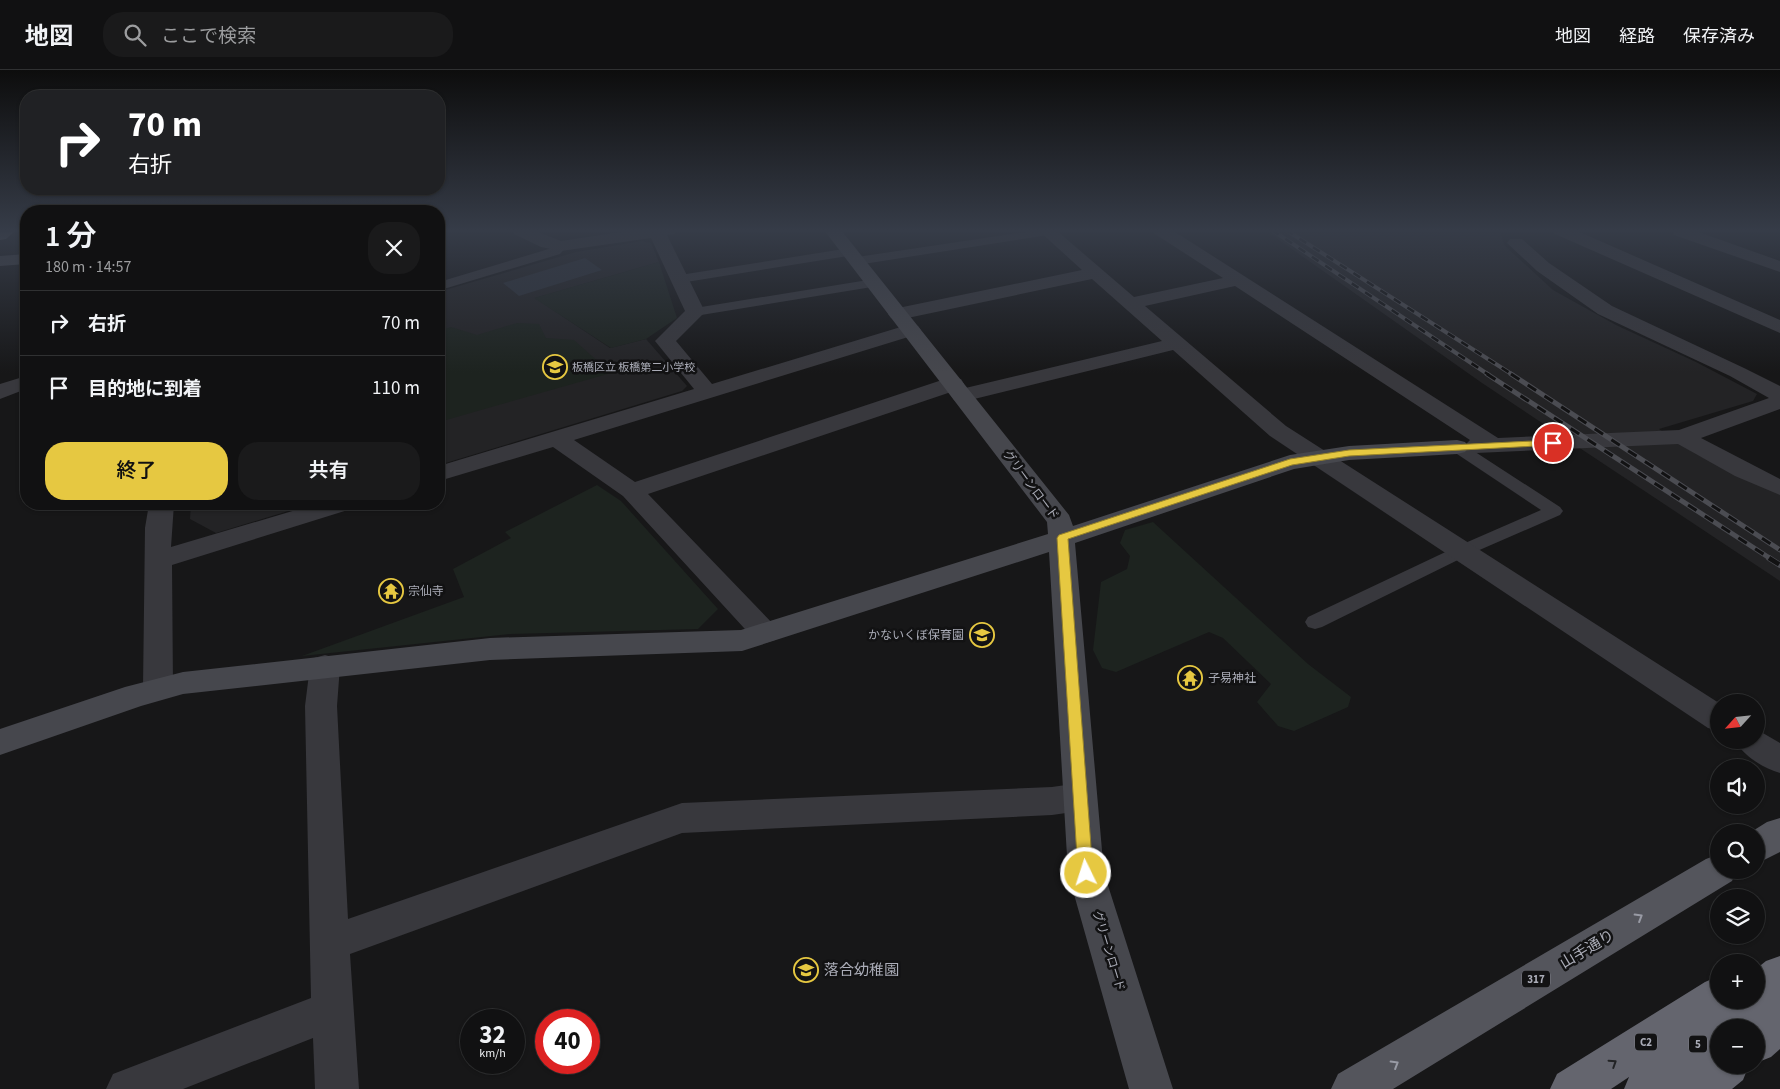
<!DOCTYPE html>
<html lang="ja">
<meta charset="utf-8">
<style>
:root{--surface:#111112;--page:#1a1a1b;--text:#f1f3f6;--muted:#9c9d9f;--line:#303132;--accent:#e6c841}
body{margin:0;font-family:"Source Sans 3","Noto Sans JP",sans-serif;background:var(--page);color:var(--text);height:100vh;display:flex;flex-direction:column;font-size:19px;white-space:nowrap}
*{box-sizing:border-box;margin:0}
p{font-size:16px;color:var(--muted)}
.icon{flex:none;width:28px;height:28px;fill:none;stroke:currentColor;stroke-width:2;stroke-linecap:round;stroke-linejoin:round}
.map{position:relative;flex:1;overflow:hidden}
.panel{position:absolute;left:20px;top:135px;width:425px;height:305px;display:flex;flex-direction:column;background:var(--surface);border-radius:20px;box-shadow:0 1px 4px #0004,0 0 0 1px var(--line)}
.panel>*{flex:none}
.banner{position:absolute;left:20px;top:20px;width:425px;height:105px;border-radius:20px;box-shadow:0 1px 4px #0004,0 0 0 1px var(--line);background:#202124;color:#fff;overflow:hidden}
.needle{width:32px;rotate:243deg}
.buttons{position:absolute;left:1710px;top:624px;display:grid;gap:10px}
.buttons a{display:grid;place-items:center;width:55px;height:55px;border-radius:50%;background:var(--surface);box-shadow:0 1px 4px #0004,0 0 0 1px var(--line);font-size:25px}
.speed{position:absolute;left:460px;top:939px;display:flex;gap:10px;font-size:25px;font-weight:700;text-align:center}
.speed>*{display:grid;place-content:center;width:65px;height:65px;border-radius:50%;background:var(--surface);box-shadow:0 1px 4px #0004,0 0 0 1px var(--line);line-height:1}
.speed small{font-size:12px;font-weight:400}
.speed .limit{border:8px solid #d22;background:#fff;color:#111}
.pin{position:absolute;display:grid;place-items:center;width:42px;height:42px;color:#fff;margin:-21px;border:2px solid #fff;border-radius:50%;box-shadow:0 1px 5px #0007}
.me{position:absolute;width:55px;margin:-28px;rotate:356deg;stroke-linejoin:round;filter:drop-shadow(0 0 4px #0008)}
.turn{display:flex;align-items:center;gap:18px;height:105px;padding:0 25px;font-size:22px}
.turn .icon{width:65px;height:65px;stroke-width:2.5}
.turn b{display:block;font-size:35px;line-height:42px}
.round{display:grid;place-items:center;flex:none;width:52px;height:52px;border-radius:20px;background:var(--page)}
.summary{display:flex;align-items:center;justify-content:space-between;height:85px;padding:0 25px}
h1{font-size:30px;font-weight:600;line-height:38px}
.cta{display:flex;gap:10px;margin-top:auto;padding:10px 25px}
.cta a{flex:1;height:58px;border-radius:20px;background:var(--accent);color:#111;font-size:20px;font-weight:600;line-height:58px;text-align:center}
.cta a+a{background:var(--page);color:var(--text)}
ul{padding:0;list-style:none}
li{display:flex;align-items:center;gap:15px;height:65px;padding:0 25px;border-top:1px solid var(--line)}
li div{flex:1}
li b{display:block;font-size:19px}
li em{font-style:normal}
header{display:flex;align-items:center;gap:30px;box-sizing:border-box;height:70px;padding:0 25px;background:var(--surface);border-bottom:1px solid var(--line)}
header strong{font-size:24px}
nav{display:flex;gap:28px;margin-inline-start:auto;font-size:18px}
.search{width:350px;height:45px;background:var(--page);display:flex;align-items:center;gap:12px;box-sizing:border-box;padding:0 18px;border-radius:20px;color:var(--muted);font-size:19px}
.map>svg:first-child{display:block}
.built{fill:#232325}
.green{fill:#1d231f}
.water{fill:#2e333c}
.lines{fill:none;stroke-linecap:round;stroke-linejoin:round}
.lane{fill:#38383d;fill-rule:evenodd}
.street{fill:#38383d;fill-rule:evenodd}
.secondary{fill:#46474d;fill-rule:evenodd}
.primary{fill:#54555c;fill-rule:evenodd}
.highway{fill:#64656e;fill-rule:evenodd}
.rail-far2-casing{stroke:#4b4c52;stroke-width:4}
.rail-far1-casing{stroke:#4b4c52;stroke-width:5}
.rail-casing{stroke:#4b4c52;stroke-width:6}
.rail-far2{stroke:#121213;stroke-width:2.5;stroke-dasharray:8;stroke-linecap:butt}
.rail-far1{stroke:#121213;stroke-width:3;stroke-dasharray:10;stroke-linecap:butt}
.rail{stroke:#121213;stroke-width:4.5;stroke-dasharray:12;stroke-linecap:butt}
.oneway{stroke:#999ba5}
.oneway2{stroke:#222325}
.route{fill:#e6c841;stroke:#96822a}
.labels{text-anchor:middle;stroke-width:5;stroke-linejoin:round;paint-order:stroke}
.far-poi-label{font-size:11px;fill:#aaacb7;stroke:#121213;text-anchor:start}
.shield{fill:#121213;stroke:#7c7e86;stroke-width:1}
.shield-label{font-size:11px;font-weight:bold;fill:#aaacb7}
.street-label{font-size:12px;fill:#aaacb7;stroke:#121213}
.poi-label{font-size:12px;fill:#aaacb7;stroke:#121213;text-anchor:start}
.near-street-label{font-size:15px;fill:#aaacb7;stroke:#121213}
.near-poi-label{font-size:15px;fill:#aaacb7;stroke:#121213;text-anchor:start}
</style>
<header>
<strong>地図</strong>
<div class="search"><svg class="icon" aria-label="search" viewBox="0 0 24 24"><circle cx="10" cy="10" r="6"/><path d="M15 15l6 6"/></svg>ここで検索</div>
<nav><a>地図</a><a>経路</a><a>保存済み</a></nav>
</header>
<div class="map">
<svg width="1780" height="1019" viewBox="0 0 1780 1019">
<rect width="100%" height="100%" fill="#171718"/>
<path class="built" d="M1265 160H1500L1504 175 1553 220 1616 255 1696 292 1757 324 1753 331 1659 359 1696 384 1780 424V511L1482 313Z
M642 171 651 173 659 192 535 228 610 278 646 269 687 316 682 321 439 395V219L445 220 576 182Z
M191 434H311L216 463 190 449Z"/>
<path class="green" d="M659 192 677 248 646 269 611 278 534 228Z
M517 253 539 254 546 268 574 270 611 303 439 352V261L451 257 477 265Z
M597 415 621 431 718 539 698 559 511 564 302 586 464 527 453 499 511 468 505 462Z
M1153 452 1308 594 1351 627 1348 637 1294 661 1278 656 1257 632 1271 614 1223 568 1209 562 1116 602 1102 598 1093 580 1101 512 1127 499 1130 486 1120 473 1125 460Z"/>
<path class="water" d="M585 188 602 200 519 226 503 213Z"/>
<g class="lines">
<path class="lane" d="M1039 160H1052L1054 162 1048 165 857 195 851 191 857 187Z
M561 172 567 176 560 184 447 218H439V212L552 178Z
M850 178 854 179 856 182 854 185 680 213 674 209 680 205Z
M874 209 878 210 880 213 878 216 695 246 688 242 695 238Z
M1457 372 1463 374 1560 437 1563 441 1560 445 1468 485 1322 557 1315 559 1308 557 1305 552 1308 547 1456 477 1541 440 1451 380 1449 377 1451 374Z"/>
<path class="street" d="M512 160H533L561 171 634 160H676L674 164 667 165 705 242 676 271 712 314 904 256 911 254 918 256 921 260 918 264 574 370 635 412 945 309 953 308 961 309 964 314 957 320 1162 271 1092 209 898 250 891 248 888 244 891 240 898 238 1082 200 1038 160H1056L1134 227 1223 208 1155 164 1153 160H1172L1498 368 1679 360 1769 328 1730 306 1598 244 1537 201 1507 173 1510 169H1522L1549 193 1612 236 1744 298 1780 316V339L1701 368 1780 409V425L1735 406 1678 374 1476 383 1468 381 1464 376 1470 370 1235 216 1145 236 1286 356 1719 633V661L1708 658 1270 366 1173 280 962 332 954 330 951 325 954 321 648 424 775 556 780 563 775 570 765 573 755 570 623 426 553 377 439 411V396L694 319 655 271 685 241 651 168 561 181 541 177 514 164Z
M1553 160H1575L1780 250V263L1555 164Z
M1672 160H1693L1780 191V202L1674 165Z
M26 306V319L0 329V314Z
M149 434H174L171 477 316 434H355L351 439 172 495 173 618 169 626 158 630 147 626 143 618 145 458Z
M325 585 336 588 340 596 337 636 348 849 682 733 1052 717 1080 713 1092 717 1097 727 1092 737 1080 741 1052 745 682 763 350 884 359 1019H315L313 968 183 1019H106L113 1004 311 928 305 636 310 596 314 588Z
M1756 659 1780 673V703C1763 698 1743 686 1735 670H1756Z"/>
<path class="secondary" d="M824 160H841L1069 445 1073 456 1290 385 1349 376 1457 370 1465 372 1469 377 1465 382 1457 384 1349 390 1294 399 1075 473 1104 803 1173 1019H1129L1068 803 1049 482 742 581 490 590 183 624 141 636 0 685V659L125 617 183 602 490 568 741 560 1048 464 1047 452Z
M26 184V194L0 196V186Z"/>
<path class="primary" d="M1780 748V782L1756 794V762H1751L1767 752Z
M1719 784V800H1737L1732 811 1393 1019H1331L1338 1004 1706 789Z"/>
<path class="highway" d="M0 160H16L6 169 0 170Z
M1780 886V979L1771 987 1756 993V958H1719V995H1749L1743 1010 1732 1019H1624L1629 1007 1611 1019H1550L1557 1004 1705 912 1719 906V930H1756V899L1766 891Z"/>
<defs>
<path id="rail-far2" d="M1272 160 1489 305
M1286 160 1513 305"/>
<path id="rail-far1" d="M1487 304 1771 489
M1511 304 1780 480"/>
<path id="rail" d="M1769 488 1780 495"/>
</defs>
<use href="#rail-far2" class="rail-far2-casing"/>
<use href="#rail-far1" class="rail-far1-casing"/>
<use href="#rail" class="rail-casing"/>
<use href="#rail-far2" class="rail-far2"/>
<use href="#rail-far1" class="rail-far1"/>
<use href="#rail" class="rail"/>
</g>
<defs><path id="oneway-chevron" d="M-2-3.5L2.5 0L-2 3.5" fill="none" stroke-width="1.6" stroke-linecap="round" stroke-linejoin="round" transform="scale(1.25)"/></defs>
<g class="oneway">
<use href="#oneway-chevron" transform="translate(1639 847) rotate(-31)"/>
<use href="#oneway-chevron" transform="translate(1395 994) rotate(-31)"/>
</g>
<use class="oneway2" href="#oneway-chevron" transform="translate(1613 993) rotate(-33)"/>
<linearGradient id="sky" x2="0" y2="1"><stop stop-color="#0d0d0d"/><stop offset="0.53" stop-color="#363c48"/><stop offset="1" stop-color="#363c48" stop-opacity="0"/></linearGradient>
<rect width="1780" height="303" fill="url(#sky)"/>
<path class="route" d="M1553 370 1558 373 1556 375 1349 386 1292 395 1068 469 1093 803 1091 808 1086 810 1080 808 1078 803 1057 468 1059 465 1290 389 1349 380Z"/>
<defs>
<symbol id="school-ring" viewBox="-11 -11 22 22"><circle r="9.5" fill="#121213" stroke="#e6c841" stroke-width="1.5"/><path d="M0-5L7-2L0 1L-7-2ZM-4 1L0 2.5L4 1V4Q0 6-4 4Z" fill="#e6c841"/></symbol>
<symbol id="temple-ring" viewBox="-11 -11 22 22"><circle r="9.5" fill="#121213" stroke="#e6c841" stroke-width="1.5"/><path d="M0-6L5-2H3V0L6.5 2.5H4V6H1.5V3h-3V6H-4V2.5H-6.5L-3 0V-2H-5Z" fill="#e6c841"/></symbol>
</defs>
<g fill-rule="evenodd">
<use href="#school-ring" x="541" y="283" width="28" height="28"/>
<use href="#temple-ring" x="377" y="507" width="28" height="28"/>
<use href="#school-ring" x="968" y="551" width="28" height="28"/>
<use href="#temple-ring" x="1176" y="594" width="28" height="28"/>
<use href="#school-ring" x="792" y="886" width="28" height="28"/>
</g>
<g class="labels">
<g class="far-poi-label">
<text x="572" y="301">板橋区立 板橋第二小学校</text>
</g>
<g class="shield">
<rect x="1522" y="900.5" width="28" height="17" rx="4"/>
<rect x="1635" y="963.5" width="22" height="17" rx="4"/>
<rect x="1689" y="965.5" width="18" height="17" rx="4"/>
</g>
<g class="shield-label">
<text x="1536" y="913">317</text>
<text x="1646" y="976">C2</text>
<text x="1698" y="978">5</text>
</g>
<g class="street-label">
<text transform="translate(1031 415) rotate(53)" y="4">グリーンロード</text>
<text transform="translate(1109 881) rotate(73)" y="4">グリーンロード</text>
</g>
<g class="poi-label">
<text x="408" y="525">宗仙寺</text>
<text x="964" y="569" text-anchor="end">かないくぼ保育園</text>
<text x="1208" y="612">子易神社</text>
</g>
<g class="near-street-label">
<text transform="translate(1587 879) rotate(-31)" y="5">山手通り</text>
</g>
<g class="near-poi-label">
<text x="824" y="905">落合幼稚園</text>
</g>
</g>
</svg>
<div class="buttons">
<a><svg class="needle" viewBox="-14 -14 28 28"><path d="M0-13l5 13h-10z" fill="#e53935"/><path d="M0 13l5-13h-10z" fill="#9c9d9f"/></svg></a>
<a><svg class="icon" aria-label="sound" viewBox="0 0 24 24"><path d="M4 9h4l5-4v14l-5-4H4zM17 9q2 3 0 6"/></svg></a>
<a><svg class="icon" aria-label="search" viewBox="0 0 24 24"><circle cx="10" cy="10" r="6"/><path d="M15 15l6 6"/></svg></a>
<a><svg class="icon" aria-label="layers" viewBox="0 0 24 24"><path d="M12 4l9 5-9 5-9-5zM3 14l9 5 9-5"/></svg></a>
<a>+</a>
<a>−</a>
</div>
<div class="speed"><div>32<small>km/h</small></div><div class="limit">40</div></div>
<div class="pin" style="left:1553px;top:373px;background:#d93025"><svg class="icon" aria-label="arrive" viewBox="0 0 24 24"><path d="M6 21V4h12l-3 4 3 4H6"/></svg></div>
<svg class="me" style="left:1086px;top:803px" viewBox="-20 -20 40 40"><circle r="17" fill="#e6c841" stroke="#fff" stroke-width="3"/><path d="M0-11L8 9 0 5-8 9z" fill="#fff"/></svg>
<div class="banner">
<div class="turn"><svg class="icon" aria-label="right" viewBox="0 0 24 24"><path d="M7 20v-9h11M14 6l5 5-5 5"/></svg><div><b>70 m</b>右折</div></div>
</div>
<section class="panel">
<div class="summary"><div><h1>1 分</h1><p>180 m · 14:57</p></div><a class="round"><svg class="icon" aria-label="close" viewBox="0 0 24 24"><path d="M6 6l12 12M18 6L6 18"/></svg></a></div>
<ul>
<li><svg class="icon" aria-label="right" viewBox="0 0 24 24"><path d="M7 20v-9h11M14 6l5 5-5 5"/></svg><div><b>右折</b></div><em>70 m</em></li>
<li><svg class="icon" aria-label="arrive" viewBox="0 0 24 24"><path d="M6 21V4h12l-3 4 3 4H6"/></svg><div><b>目的地に到着</b></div><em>110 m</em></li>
</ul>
<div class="cta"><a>終了</a><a>共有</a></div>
</section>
</div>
